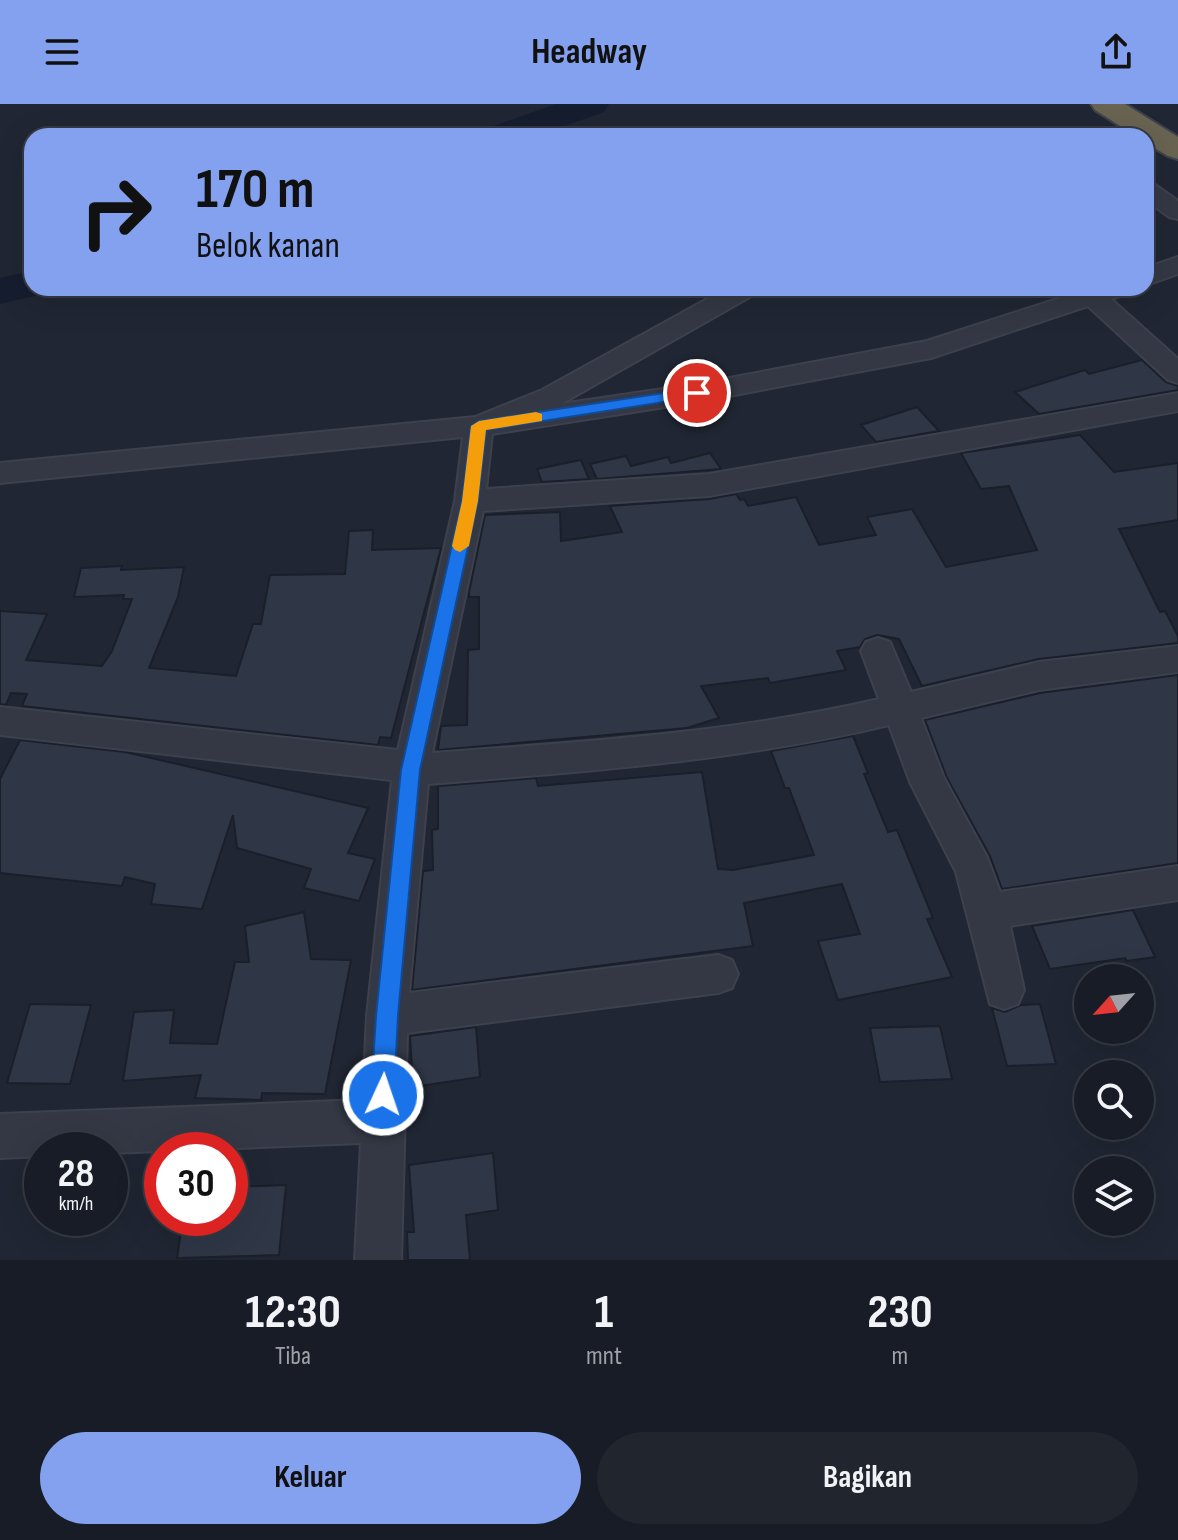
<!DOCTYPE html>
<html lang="id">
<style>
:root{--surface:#181c26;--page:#21252e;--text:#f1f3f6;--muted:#9fa1a7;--line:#363a43;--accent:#84a1ef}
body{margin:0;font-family:"Sofia Sans Condensed",sans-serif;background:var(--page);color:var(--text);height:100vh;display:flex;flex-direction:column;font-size:30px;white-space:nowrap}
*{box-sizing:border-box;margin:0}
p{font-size:26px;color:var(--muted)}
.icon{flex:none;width:44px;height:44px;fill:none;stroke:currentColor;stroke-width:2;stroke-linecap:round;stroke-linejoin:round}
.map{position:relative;height:1156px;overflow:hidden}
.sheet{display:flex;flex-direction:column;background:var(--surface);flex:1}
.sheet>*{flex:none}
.top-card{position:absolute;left:24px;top:24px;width:1130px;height:168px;border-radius:24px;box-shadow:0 8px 32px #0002,0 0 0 2px var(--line);background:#84a1ef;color:#111;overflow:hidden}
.needle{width:52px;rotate:243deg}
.controls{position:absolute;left:1074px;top:860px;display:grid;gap:16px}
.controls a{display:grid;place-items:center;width:80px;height:80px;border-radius:50%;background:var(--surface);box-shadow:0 8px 32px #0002,0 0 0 2px var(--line);font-size:40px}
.speed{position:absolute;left:24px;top:1028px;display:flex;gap:16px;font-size:40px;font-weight:700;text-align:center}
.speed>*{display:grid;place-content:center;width:104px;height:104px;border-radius:50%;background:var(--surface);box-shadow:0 8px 32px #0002,0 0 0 2px var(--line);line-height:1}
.speed small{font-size:20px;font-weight:400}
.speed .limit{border:12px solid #d22;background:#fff;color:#111}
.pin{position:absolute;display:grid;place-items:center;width:68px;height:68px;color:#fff;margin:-34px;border:4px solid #fff;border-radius:50%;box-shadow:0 2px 8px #0007}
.me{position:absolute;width:88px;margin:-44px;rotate:3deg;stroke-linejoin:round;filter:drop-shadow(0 0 6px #0008)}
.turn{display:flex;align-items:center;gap:28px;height:168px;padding:0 40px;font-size:36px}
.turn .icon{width:104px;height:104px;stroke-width:2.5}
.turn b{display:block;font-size:56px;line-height:68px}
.eta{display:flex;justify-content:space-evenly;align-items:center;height:136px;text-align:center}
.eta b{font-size:48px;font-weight:700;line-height:56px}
.primary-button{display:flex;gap:16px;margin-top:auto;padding:16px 40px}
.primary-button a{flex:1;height:92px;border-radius:48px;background:var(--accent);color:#111;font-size:32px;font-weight:700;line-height:92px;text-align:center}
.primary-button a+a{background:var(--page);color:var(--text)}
header{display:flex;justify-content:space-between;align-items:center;height:104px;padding:0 40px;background:var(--accent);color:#111;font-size:36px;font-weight:700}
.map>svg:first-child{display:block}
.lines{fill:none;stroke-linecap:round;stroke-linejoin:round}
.river{fill:#151d2f;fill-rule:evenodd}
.building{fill:#2f3747;stroke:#1b1f2a;stroke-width:2}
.minor-casing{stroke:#3d414d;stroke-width:4}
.highway-casing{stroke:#3e424e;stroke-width:4}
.minor{fill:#333844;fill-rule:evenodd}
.highway{fill:#696351;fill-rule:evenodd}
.route{fill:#1a73e8;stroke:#114b97;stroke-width:2}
.slow{fill:#f59e0b}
</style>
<header><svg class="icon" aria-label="menu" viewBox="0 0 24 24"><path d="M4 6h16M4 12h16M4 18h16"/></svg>Headway<svg class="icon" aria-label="share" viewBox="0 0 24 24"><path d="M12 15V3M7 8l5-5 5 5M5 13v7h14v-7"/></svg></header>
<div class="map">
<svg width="1178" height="1156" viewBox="0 0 1178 1156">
<rect width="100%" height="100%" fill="#202633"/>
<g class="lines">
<path class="river" d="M556 0H609L604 8 536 32H482L488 24Z
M32 167V184H50L47 189 0 200V174Z"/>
</g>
<path class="building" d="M1142 256 1166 278 1178 282V286L1039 310 1015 288 1085 266 1089 270Z
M917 303 939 327 876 338 861 321Z
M1080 331 1114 368 1178 359V416L1119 425 1160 508 1165 507 1178 532V539L1039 555 922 582 899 535 877 531 865 535 860 543 837 547 846 566 770 579 768 574 701 582 719 614 687 624 438 646 441 622 467 621 468 546 479 545V493H469V488L485 411 560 408 561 437 622 428 610 402 709 395 736 390 740 396 744 395 748 402 796 393 819 441 876 431 867 413 912 405 946 463 1037 446 1009 382 981 385 961 349Z
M710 349 721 365 597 375 590 360 626 352 631 362 668 353 671 359Z
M581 356 589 375 542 378 537 365Z
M373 426 372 446 441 444 391 634 380 633 378 641 22 602 27 590 11 589 6 601 0 600V507L47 510 26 556 102 562 112 547 132 495H123L124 491 74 493 81 464 122 462 121 466 184 463 178 493 149 564 236 572 253 520H261L270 471 345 470 349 427Z
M1178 571V759L1002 785 990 752 947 674 925 616 1040 589Z
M853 632 868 669 864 670 888 728 897 726 933 814 927 815 952 873 838 896 818 837 860 830 842 780 744 799 753 842 412 886 423 767 433 766 432 726 438 725V682L536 674 538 682 702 668 718 765 733 766 814 751 789 684H785L771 647Z
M20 636 125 648 368 704 348 749 375 755 359 797 304 784 311 765 237 744 233 711 202 805 151 800 155 780 125 773 122 782 0 769V675Z
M1133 806 1155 853 1127 857 1125 854 1050 865 1032 822Z
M304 808 311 855 351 856 325 990 262 989 261 996 195 994 201 971 123 977 134 908 174 906 170 939 217 940 235 858H249L245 822Z
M30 900 91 901 70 980 7 979Z
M1040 900 1056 960 1007 962 992 904 1005 908 1021 901Z
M940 922 952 975 880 978 870 924Z
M476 923 480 973 413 983 410 932Z
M493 1049 498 1106 466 1111 470 1156H408L407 1128H414L409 1061Z
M286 1081 279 1151 177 1154 183 1114H230V1083Z"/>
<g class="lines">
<defs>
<path id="minor" d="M1146 78 1154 80 1178 97V115L1169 113 1146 96Z
M1178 153V170L1146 181V164Z
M727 184H759L755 190 561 300 697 280 927 237 1091 184H1130L1126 190 1111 195 1178 255V279L1168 276 1088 202 931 254 697 298 492 330 486 385 709 370 1178 289V307L709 392 483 407 432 649C582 638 733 629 879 595L861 547 866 538 878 534 890 538 911 588 1039 558 1178 542V568L1039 586 921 614 944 674 987 753 1000 788 1178 762V796L1010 822 1024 886 1018 900 1004 905 990 900 956 768 910 678 889 621C738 657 582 668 428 680L409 889 718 851 732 856 738 870 732 884 718 889 407 929 401 1156H355L361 1039 110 1049V1046H42V1052L0 1054V1010L363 996 367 912 392 676 0 631V603L398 646 455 397 463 333 0 379V359L475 313 542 286Z"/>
<path id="highway" d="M1091 0H1125L1178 33V55L1168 52 1146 39V32H1136L1095 6Z"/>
</defs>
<use href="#minor" class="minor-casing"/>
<use href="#highway" class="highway-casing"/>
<use href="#minor" class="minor"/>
<use href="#highway" class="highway"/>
</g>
<path class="route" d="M697 284 702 285V292L486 326 478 397 420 666 398 912 394 991 391 999 383 1002 375 999 371 991 376 912 401 666 462 397 471 322 479 317Z"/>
<path class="slow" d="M536 308 542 310V317L486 326 478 397 469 442 460 448 455 446 452 442 462 397 471 322 479 317Z"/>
</svg>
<div class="controls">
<a><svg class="needle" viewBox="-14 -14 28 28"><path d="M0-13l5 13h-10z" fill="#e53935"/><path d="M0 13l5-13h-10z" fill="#9fa1a7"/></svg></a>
<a><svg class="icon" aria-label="search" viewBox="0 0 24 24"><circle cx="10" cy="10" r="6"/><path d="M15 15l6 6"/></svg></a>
<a><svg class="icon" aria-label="layers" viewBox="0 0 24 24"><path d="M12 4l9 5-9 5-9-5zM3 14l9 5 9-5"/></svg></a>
</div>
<div class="speed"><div>28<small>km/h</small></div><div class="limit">30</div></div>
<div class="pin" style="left:697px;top:289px;background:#d93025"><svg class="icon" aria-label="arrive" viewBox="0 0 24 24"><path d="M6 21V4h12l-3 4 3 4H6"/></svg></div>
<svg class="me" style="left:383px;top:991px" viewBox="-20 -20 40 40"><circle r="17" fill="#1a73e8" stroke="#fff" stroke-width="3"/><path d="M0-11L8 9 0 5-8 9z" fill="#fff"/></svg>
<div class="top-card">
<div class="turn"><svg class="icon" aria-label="right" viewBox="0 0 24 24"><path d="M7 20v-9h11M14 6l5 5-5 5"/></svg><div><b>170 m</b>Belok kanan</div></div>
</div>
</div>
<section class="sheet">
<div class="eta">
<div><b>12:30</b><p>Tiba</p></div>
<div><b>1</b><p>mnt</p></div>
<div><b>230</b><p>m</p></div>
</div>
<div class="primary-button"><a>Keluar</a><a>Bagikan</a></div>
</section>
